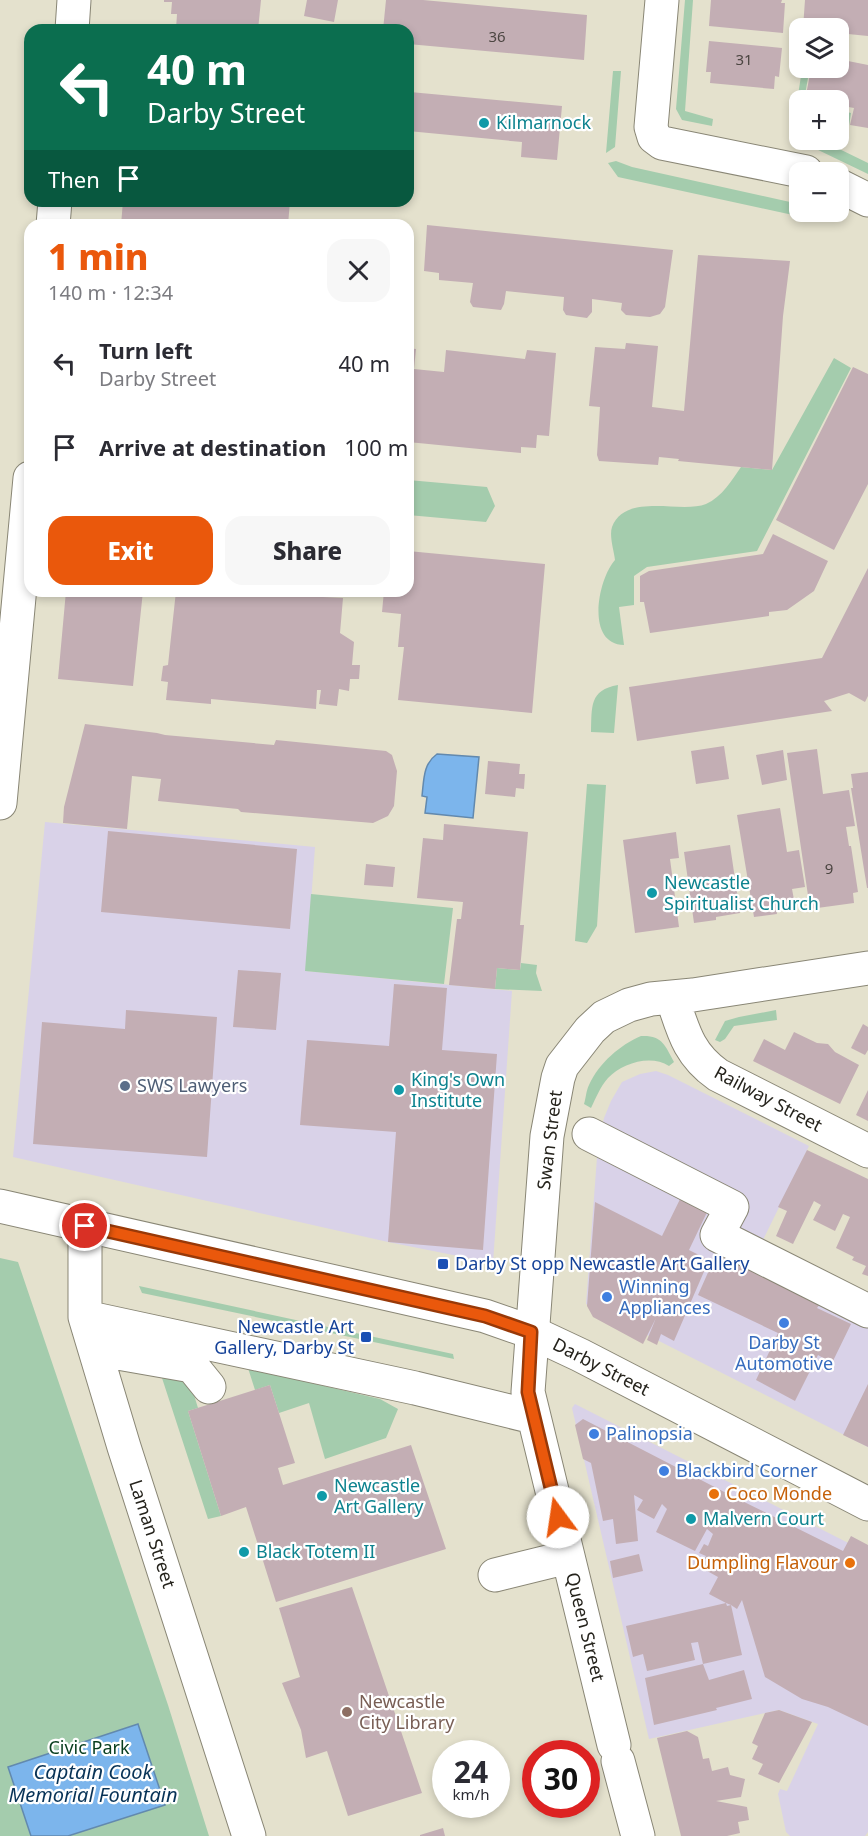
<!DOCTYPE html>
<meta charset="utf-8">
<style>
:root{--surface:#fff;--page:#f7f7f7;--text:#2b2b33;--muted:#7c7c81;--accent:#ea580c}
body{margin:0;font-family:"Noto Sans",sans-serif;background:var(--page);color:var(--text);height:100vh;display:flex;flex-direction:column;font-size:22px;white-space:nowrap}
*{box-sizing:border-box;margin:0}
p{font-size:20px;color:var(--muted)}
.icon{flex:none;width:33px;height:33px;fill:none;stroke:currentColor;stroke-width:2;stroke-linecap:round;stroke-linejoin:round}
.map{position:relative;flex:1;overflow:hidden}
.drawer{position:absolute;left:24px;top:219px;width:390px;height:378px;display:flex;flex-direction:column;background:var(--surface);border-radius:18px;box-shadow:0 3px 9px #0003}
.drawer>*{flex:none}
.hud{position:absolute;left:24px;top:24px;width:390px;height:183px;border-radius:18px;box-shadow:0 3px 9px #0003;background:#0b6e4f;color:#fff;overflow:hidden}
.tools{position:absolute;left:789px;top:18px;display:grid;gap:12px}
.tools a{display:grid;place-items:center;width:60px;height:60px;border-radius:12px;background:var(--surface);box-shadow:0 3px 9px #0003;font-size:30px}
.speed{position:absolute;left:432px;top:1740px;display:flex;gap:12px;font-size:30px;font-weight:700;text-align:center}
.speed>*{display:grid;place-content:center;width:78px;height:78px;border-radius:50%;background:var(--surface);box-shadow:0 3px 9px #0003;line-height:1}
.speed small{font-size:15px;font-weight:400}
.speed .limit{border:9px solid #d22;background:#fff;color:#111}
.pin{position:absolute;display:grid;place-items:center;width:51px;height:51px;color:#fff;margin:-26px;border:3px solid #fff;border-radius:50%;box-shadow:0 2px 6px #0007}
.me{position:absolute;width:66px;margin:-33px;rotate:346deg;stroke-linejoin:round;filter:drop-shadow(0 0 4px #0008)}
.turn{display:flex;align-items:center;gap:21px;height:126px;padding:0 24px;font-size:27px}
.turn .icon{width:78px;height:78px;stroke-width:2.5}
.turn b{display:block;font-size:42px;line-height:51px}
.then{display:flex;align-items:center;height:57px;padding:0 24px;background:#0003;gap:12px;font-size:22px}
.round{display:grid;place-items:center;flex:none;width:63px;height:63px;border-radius:18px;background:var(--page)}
.head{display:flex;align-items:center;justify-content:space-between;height:102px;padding:0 24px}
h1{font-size:36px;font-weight:800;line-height:45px;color:var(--accent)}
.action{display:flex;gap:12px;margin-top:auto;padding:12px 24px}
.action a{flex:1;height:69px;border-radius:18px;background:var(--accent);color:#fff;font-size:24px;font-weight:800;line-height:69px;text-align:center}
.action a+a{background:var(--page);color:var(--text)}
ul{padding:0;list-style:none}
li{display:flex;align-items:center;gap:18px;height:84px;padding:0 24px}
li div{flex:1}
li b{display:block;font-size:22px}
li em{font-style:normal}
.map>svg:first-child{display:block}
.commercial{fill:#d9d2e8}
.green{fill:#a4ccad}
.water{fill:#7cb5ec;stroke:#6289ae;stroke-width:1.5}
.building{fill:#c3aeb4}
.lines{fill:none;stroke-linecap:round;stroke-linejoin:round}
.minor-casing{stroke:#898675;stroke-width:35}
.major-casing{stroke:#898675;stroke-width:35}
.minor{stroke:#fff;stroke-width:33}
.major{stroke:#fff;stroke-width:33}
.route-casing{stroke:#983908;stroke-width:15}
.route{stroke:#ea580c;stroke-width:10}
.culture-dot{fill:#0f9aa8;stroke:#fff;stroke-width:2}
.service-dot{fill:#5c6f8a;stroke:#fff;stroke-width:2}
.transit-dot{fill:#1a4fb4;stroke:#fff;stroke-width:2}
.shop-dot{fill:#3f7fe0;stroke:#fff;stroke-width:2}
.food-dot{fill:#e8710a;stroke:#fff;stroke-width:2}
.education-dot{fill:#8d6e63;stroke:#fff;stroke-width:2}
.labels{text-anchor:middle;stroke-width:4.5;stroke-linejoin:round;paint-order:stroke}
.number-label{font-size:15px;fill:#4c4642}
.culture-label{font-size:18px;fill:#0d838f;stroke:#fff;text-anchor:start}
.service-label{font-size:18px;fill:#4e5e75;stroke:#fff;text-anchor:start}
.street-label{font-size:18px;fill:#25231c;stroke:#fff}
.transit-label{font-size:18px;fill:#164399;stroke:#fff;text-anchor:start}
.shop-label{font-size:18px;fill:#366cbe;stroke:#fff;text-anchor:start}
.food-label{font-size:18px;fill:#c56008;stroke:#fff;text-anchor:start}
.education-label{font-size:18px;fill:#785e54;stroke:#fff;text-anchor:start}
.park-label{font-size:18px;fill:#073d1d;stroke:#fff}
.water-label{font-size:20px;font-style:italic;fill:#083357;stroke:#fff}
</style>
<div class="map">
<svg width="868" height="1836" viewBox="0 0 868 1836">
<rect width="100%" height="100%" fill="#e4e1cd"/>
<path class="commercial" d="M45 822 315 847 306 971 512 991 493 1263 388 1242 13 1157Z
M656 1071 668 1075 809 1146 762 1242 868 1322V1447L586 1304 598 1144 604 1118 611 1101 622 1082 640 1074Z
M575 1404 868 1553V1832L865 1836H790L786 1832 778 1794 780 1789 787 1791 818 1724 779 1710 649 1739 572 1408Z"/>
<path class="green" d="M685 0H693L685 111 713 119 712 126 682 120 676 109Z
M613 71H621L615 147 606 153Z
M801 76 808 78 804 100H800L799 128 793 127Z
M839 110 851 113 846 145 833 140H838Z
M815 140 827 143 868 163V174L814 148Z
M616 161 632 167 799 204 800 212H805L802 217 618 177 608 163Z
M834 358 851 368 757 551 647 567 634 576V605L619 607 624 645C585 644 598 579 615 560 614 551 609 536 612 527 625 492 681 514 706 504 722 497 732 480 741 467L772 470Z
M408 480 487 487 495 506 486 522 408 515Z
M618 685 614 733 591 732C592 707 589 690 618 685Z
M587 784 606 785 597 926 587 943 575 941Z
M311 894 453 908 444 984 305 971Z
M521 963 537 965 536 973 542 991 495 989 497 968 520 970Z
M776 1010 777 1020 734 1026 725 1039 720 1042 715 1040 725 1021 739 1017Z
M641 1036C662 1035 665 1045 674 1062L669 1066C651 1054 622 1063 608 1078 600 1087 596 1098 591 1108L584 1104C586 1098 586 1091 589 1085 599 1063 620 1045 641 1036Z
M0 1258 18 1262 168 1705 209 1836H0Z
M139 1286 453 1354 454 1359 142 1293Z
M248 1368 380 1399 398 1409 386 1438 325 1459 309 1403 279 1413 270 1385 255 1390Z
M162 1378 190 1382 198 1408 188 1411 221 1516 208 1519Z"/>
<path class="water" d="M437 754 479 757 473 818 425 813 427 797 422 796C424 779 423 764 437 754Z
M138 1724 165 1805 68 1836H31L8 1767Z"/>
<path class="building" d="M164 0H261L258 30 176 29 177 14H171L172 2H164Z
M307 0H338L334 22 304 16Z
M386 0H423L587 15 584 60 408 44V30H383Z
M711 0H782L781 3H785L783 33 709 26Z
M805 0H868V36L838 33V28H803Z
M709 41 782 48 779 77 775 76 774 89 710 83 711 72H706Z
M838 59 868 65V128L850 125 854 108 838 105V100H817L818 97 806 95 811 69 821 71 822 68H838Z
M410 92 562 106 557 160 521 157 522 142 408 131Z
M123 201H290L288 225H121Z
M427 225 673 250 665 307 660 314 650 317 626 315 621 310 622 303 592 299V312L587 318 566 315 563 310 564 297 506 291 504 304 501 310 473 307 470 302 473 283 439 280V273L424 271Z
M698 255 790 261 783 316 772 470 678 461 679 459 659 457 658 465 599 461 597 455 600 407 589 406 595 347 625 349 626 343 658 346 652 407 684 411Z
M408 348 416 349 414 369 444 372 446 350 525 359 527 350 556 353 549 436 537 435 536 448 521 447V453L408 442Z
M853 367 868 374V484L834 550 776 520Z
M773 534 828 561 814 591 787 610 769 612V616L650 633 644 602H640V576L649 571 763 554Z
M408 551 545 564 532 713 398 700 404 647H398L401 614 382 612 384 591H408Z
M868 568V696L865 702 849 693 824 701 832 711 637 741 629 687 822 658Z
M66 591H143L133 686 58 679Z
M176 591H323V597L343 598 340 633 354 642 352 665H360L359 679H350L349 691 339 689 337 706 319 704 321 690H317L316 709 211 699V704L166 700 168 682 161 681 163 666 168 665Z
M85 724 157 733 165 735 274 745 276 740 386 751 392 755 397 771 394 806 388 816 373 823 241 812 238 809 158 801 161 779 132 776 127 829 63 823 64 807Z
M724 746 729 779 696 784 691 751Z
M817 749 823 794 849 790 855 826 846 827 849 846H851L858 892 853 893 854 903 810 909 787 753Z
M783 750 787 780 762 785 756 755Z
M488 761 520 764 519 774H525L524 789 516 788 515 797 485 794Z
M868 772V888H867L851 788H853L851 774Z
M780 808 787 852 799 850 805 887 792 889 795 905 776 908 777 914 754 917 737 815Z
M444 824 528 832 520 925H524L520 970 497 968 495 989 449 985 457 919H461L463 902 417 898 423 838 443 840Z
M108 831 297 849 290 929 101 912Z
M676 832 679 858 670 859 679 927 635 933 623 840Z
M730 845 740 913 716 917V920L694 923 684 852Z
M366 864 395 867 393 887 364 885Z
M238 970 281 973 276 1030 233 1027Z
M394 984 447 988 442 1050 497 1054 483 1250 388 1242 396 1132 300 1125 307 1040 389 1046Z
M126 1010 217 1017 207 1157 33 1144 42 1022 125 1029Z
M863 1024 868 1027V1050L865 1055 851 1048Z
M794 1032 817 1043 828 1044 835 1052 859 1065 840 1104 753 1061 764 1039 785 1050Z
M868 1090V1121L856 1115Z
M807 1150 868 1179V1276L862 1274 866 1266 852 1260 854 1257 836 1248 850 1217 843 1214 835 1231 813 1220 821 1205 814 1201 793 1244 776 1236 787 1211 778 1207Z
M683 1193 710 1206 689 1250 709 1260 674 1341 661 1334 657 1345 647 1340 656 1318 643 1344 593 1317 587 1306 595 1202 662 1236Z
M718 1250 820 1304 817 1308 851 1324 832 1363 818 1355 795 1401 756 1380 778 1333 698 1295Z
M868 1384V1447L843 1435Z
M270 1385 295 1463 278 1468 283 1485 411 1445 446 1549 276 1602 246 1507 221 1516 188 1411Z
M583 1419 732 1496 843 1551 851 1536 868 1545V1726L828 1707 802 1699 765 1677 742 1600 737 1609 731 1605 742 1655 703 1664 698 1642 691 1643 695 1660 647 1671 643 1654 633 1657 626 1626 726 1603 727 1606 731 1605 726 1603 709 1594 718 1577 700 1567 706 1556 699 1553 704 1544 708 1546 713 1534 707 1529 695 1551 656 1532 667 1509 662 1504 654 1519 637 1510 643 1500 634 1495 638 1541 616 1544 613 1519 603 1521 591 1463 583 1459 575 1425Z
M639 1554 643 1571 613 1578 610 1561Z
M352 1587 422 1793 348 1816 327 1751 306 1758 301 1730 282 1683 300 1677 279 1608Z
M703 1664 709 1680 744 1670 752 1699 716 1708 717 1710 654 1725 645 1678Z
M779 1710 812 1722 779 1783 758 1774 763 1764 752 1759 758 1746 752 1743 765 1713Z
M687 1731 698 1737 703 1759 709 1758 712 1771 728 1767 730 1775 745 1779 741 1797 716 1801 747 1807 749 1820 738 1822 740 1833 727 1836H681L657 1738Z
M443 1828 445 1836H420V1835Z"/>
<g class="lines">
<defs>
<path id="minor" d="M662 0 651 127 654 137 662 143 806 172
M72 30 74 0
M838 185 868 200
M53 225 55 201
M0 803 30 478
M672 997C683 1030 688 1054 718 1075L868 1151
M589 1134 732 1207 717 1235 868 1311
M85 1226V1317L124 1447 249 1836
M85 1317 415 1388 533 1417
M95 1349 192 1366 209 1387
M495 1575 568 1557
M614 1745 528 1392 547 1136 558 1078 562 1066 590 1030 604 1017 629 1005 651 999 693 995 868 968
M618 1761 638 1836"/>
<path id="major" d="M0 1206 485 1316 531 1332 580 1355 868 1504"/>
</defs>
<use href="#minor" class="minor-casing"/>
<use href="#major" class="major-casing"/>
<use href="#minor" class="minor"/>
<use href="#major" class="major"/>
</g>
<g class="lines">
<defs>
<path id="route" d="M85 1226 485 1316 531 1332 528 1392 558 1517"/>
</defs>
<use href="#route" class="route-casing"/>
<use href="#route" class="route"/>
</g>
<g class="culture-dot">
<circle cx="484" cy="123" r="6"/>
<circle cx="652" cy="893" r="6"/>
<circle cx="399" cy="1090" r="6"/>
<circle cx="322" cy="1496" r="6"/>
<circle cx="691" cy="1519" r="6"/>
<circle cx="244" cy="1552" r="6"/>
</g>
<circle class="service-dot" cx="125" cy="1086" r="6"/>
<g class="transit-dot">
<rect x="437" y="1258" width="12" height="12" rx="3"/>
<rect x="360" y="1331" width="12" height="12" rx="3"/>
</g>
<g class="shop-dot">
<circle cx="607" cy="1297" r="6"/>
<circle cx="784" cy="1323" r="6"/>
<circle cx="594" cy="1434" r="6"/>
<circle cx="664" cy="1471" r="6"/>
</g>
<g class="food-dot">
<circle cx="714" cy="1494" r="6"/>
<circle cx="850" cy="1563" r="6"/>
</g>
<circle class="education-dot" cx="347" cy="1712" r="6"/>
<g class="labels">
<g class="number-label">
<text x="497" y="42">36</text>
<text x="744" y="65">31</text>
<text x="829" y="874">9</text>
</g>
<g class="culture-label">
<text x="496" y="129">Kilmarnock</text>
<text x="664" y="889">Newcastle<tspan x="664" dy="21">Spiritualist Church</tspan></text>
<text x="411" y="1086">King's Own<tspan x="411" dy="21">Institute</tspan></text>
<text x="334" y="1492">Newcastle<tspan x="334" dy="21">Art Gallery</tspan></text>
<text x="703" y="1525">Malvern Court</text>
<text x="256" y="1558">Black Totem II</text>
</g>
<g class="service-label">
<text x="137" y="1092">SWS Lawyers</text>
</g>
<g class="street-label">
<text transform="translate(768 1099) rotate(28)" y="6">Railway Street</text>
<text transform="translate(550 1140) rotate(-83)" y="6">Swan Street</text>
<text transform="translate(601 1367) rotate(27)" y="6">Darby Street</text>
<text transform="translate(152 1534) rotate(72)" y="6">Laman Street</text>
<text transform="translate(585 1627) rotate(76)" y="6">Queen Street</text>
</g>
<g class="transit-label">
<text x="455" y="1270">Darby St opp Newcastle Art Gallery</text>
<text x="354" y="1333" text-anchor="end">Newcastle Art<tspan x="354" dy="21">Gallery, Darby St</tspan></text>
</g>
<g class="shop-label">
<text x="619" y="1293">Winning<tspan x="619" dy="21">Appliances</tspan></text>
<text x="784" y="1349" text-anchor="middle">Darby St<tspan x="784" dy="21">Automotive</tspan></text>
<text x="606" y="1440">Palinopsia</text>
<text x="676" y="1477">Blackbird Corner</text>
</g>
<g class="food-label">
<text x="726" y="1500">Coco Monde</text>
<text x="838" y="1569" text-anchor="end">Dumpling Flavour</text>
</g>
<g class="education-label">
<text x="359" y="1708">Newcastle<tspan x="359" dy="21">City Library</tspan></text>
</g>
<g class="park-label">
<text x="89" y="1754">Civic Park</text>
</g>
<g class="water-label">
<text x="93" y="1779">Captain Cook<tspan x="93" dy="23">Memorial Fountain</tspan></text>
</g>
</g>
</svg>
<div class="tools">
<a><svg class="icon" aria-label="layers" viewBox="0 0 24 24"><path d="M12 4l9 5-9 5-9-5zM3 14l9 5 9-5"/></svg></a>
<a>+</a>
<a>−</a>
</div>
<div class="speed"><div>24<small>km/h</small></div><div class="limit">30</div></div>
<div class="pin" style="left:85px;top:1226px;background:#d93025"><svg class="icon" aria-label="arrive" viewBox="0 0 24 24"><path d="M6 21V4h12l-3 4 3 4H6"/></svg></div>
<svg class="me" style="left:558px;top:1517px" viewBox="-20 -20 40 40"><circle r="19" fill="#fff"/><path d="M0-13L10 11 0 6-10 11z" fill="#ea580c"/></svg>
<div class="hud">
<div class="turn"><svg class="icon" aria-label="left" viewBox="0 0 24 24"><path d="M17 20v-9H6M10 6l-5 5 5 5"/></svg><div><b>40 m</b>Darby Street</div></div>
<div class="then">Then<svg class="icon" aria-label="arrive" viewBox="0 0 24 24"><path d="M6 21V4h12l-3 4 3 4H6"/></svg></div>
</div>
<section class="drawer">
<div class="head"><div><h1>1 min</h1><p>140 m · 12:34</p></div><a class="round"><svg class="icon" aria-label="close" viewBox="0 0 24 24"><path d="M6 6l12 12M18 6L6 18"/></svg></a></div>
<ul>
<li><svg class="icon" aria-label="left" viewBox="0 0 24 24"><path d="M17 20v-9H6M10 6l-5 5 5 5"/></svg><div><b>Turn left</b><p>Darby Street</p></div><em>40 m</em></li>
<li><svg class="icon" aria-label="arrive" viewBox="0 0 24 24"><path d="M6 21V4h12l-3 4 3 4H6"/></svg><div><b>Arrive at destination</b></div><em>100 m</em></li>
</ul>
<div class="action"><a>Exit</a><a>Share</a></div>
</section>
</div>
